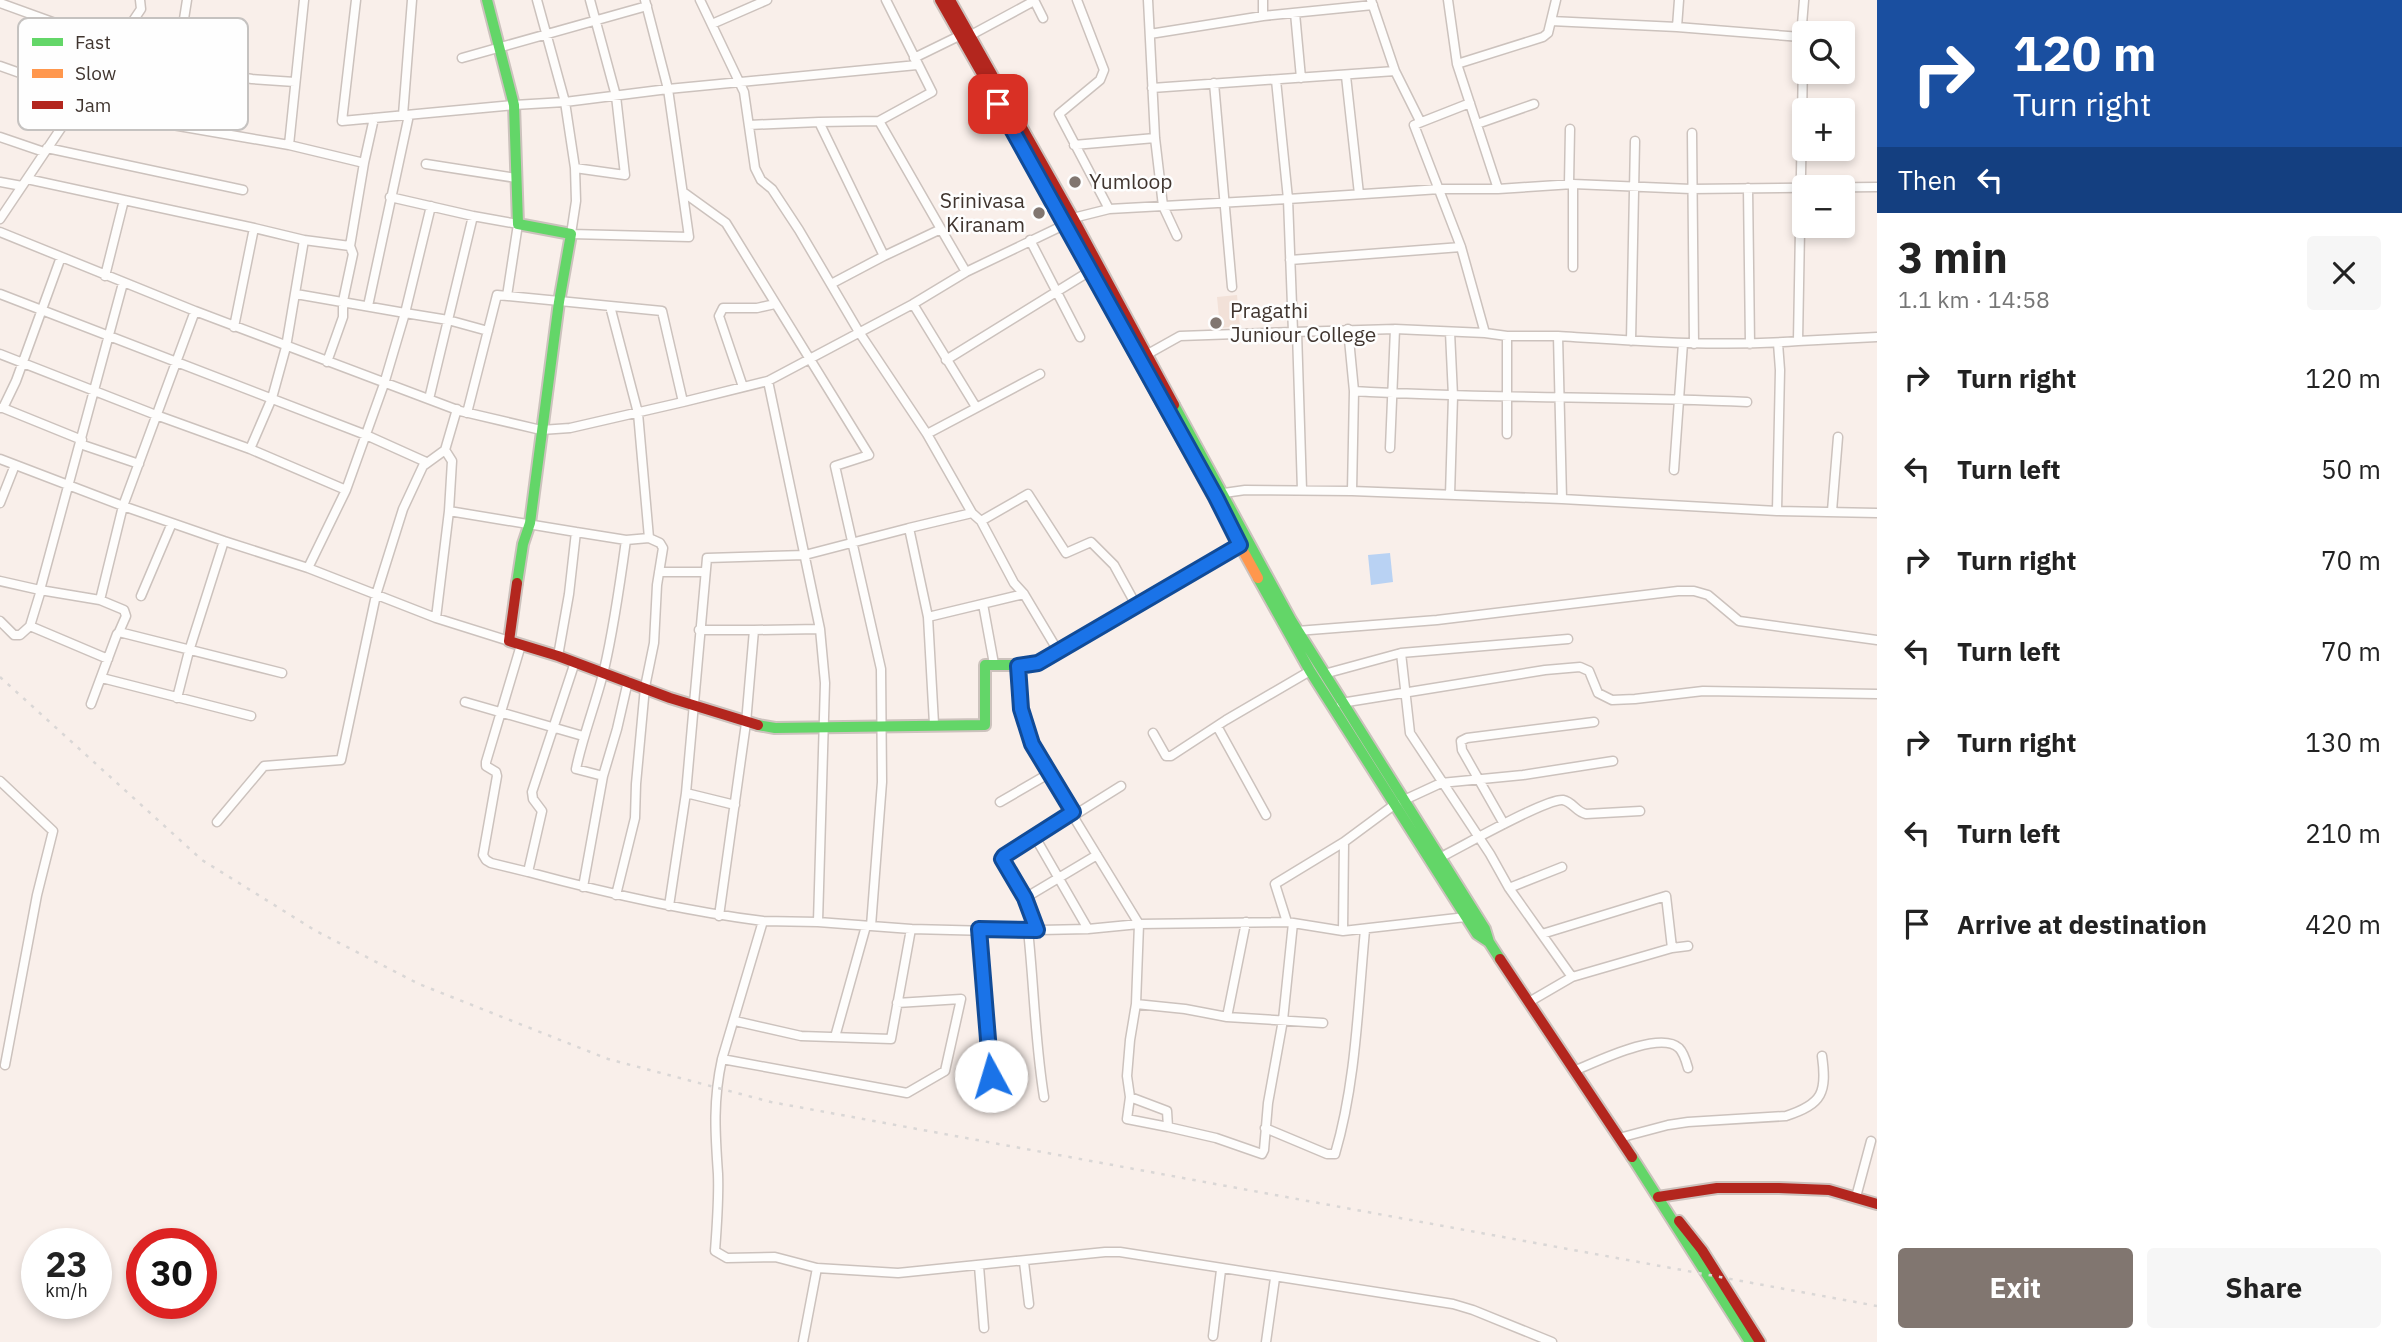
<!DOCTYPE html>
<meta charset="utf-8">
<style>
:root{--surface:#fff;--page:#f6f6f6;--text:#222;--muted:#767676;--accent:#817670}
body{margin:0;font-family:"IBM Plex Sans",sans-serif;background:var(--page);color:var(--text);height:100vh;display:flex;flex-direction:column;font-size:26px;white-space:nowrap}
*{box-sizing:border-box;margin:0}
p{font-size:23px;color:var(--muted)}
.icon{flex:none;width:38px;height:38px;fill:none;stroke:currentColor;stroke-width:2;stroke-linecap:round;stroke-linejoin:round}
.map{position:relative;flex:1;overflow:hidden}
.sheet{display:flex;flex-direction:column;background:var(--surface);width:525px}
.sheet>*{flex:none}
.top-card{background:#1a4fa0;color:#fff;overflow:hidden}
.fabs{position:absolute;left:1792px;top:21px;display:grid;gap:14px}
.fabs a{display:grid;place-items:center;width:63px;height:63px;border-radius:7px;background:var(--surface);box-shadow:0 4px 10px #0003;font-size:35px}
.speed{position:absolute;left:21px;top:1228px;display:flex;gap:14px;font-size:35px;font-weight:700;text-align:center}
.speed>*{display:grid;place-content:center;width:91px;height:91px;border-radius:50%;background:var(--surface);box-shadow:0 4px 10px #0003;line-height:1}
.speed small{font-size:18px;font-weight:400}
.speed .limit{border:10px solid #d22;background:#fff;color:#111}
.pin{position:absolute;display:grid;place-items:center;width:60px;height:60px;color:#fff;margin:-30px;border-radius:14px;box-shadow:0 4px 10px #0006}
.me{position:absolute;width:77px;margin:-38px;rotate:354deg;stroke-linejoin:round;filter:drop-shadow(0 0 5px #0008)}
.turn{display:flex;align-items:center;gap:24px;height:147px;padding:0 21px;font-size:32px}
.turn .icon{width:91px;height:91px;stroke-width:2.5}
.turn b{display:block;font-size:49px;line-height:60px}
.then{display:flex;align-items:center;height:66px;padding:0 21px;background:#0003;gap:14px;font-size:26px}
.round{display:grid;place-items:center;flex:none;width:74px;height:74px;border-radius:7px;background:var(--page)}
.head{display:flex;align-items:center;justify-content:space-between;height:119px;padding:0 21px}
h1{font-size:42px;font-weight:700;line-height:52px}
.primary-button{display:flex;gap:14px;margin-top:auto;padding:14px 21px}
.primary-button a{flex:1;height:80px;border-radius:7px;background:var(--accent);color:#fff;font-size:28px;font-weight:700;line-height:80px;text-align:center}
.primary-button a+a{background:var(--page);color:var(--text)}
ul{padding:0;list-style:none}
li{display:flex;align-items:center;gap:21px;height:91px;padding:0 21px}
li div{flex:1}
li b{display:block;font-size:26px}
li em{font-style:normal}
main{display:flex;flex:1;min-height:0}
.map>svg:first-child{display:block}
.education{fill:#f2e1d8}
.water{fill:#b9d2f3}
.lines{fill:none;stroke-linecap:round;stroke-linejoin:round}
.street-casing{stroke:#ccc2bd;stroke-width:11}
.fast-casing{stroke:#ccc2bd;stroke-width:14}
.slow-casing{stroke:#ccc2bd;stroke-width:14}
.jam-casing{stroke:#ccc2bd;stroke-width:14}
.street{stroke:#fefdfc;stroke-width:8}
.fast{stroke:#63d668;stroke-width:10}
.slow{stroke:#ff974d;stroke-width:10}
.jam{stroke:#b3261e;stroke-width:10}
.rail{stroke:#dad7d6;stroke-width:2.5;stroke-dasharray:3.5 7;stroke-linecap:butt}
.route-casing{stroke:#114b97;stroke-width:18}
.route{stroke:#1a73e8;stroke-width:12}
.poi-dot{fill:#817670;stroke:#fefefe;stroke-width:2.5}
.labels{text-anchor:middle;stroke-width:5;stroke-linejoin:round;paint-order:stroke}
.poi-label{font-size:21px;fill:#40352f;stroke:#fefefe;text-anchor:start}
.key{fill:#fefefe;stroke:#c5c2c0;stroke-width:2}
.key-label{font-size:19px;fill:#40352f}
</style>
<main>
<div class="map">
<svg width="1877" height="1342" viewBox="0 0 1877 1342">
<rect width="100%" height="100%" fill="#f9efea"/>
<path class="education" d="M1237 295 1240 326 1220 328 1217 297Z"/>
<path class="water" d="M1390 553 1393 582 1371 585 1368 555Z"/>
<g class="lines">
<defs>
<path id="street" d="M356 0 342 121 514 105 565 102 668 89 917 65
M537 0 565 102 575 168 625 175 616 96 590 0
M700 0 744 92 755 168 761 180 772 189 799 230 859 332 927 434 972 513 981 521 1014 583 1024 594 1058 651 1240 545
M1034 0 1043 18
M1077 0 1104 70 1100 80 1059 114 1109 209
M1148 0 1155 138 1163 206 1177 236
M1263 0V16
M0 3 116 45
M1295 13 1301 78
M1551 21 1677 27 1801 37
M712 24 767 0
M1677 27 1679 0
M1150 34 1263 16 1373 5
M971 35 1034 1
M111 52 179 67 181 38 187 0
M462 58 647 6
M914 58 959 36
M1457 64 1543 37 1548 33 1556 0
M0 66 82 95
M179 67 252 79 295 82
M1395 71 1420 121
M1346 76 1359 194
M1214 83 1232 287
M1152 88 1395 71 1371 0
M74 108 289 145 364 163
M403 115 412 0
M819 122 879 121
M1477 124 1534 104
M749 125 819 122 884 256 941 229 879 121 932 92 886 0
M1692 133 1694 344
M0 137 44 152
M289 145 304 0
M1074 145 1155 138
M47 148 243 190
M426 164 516 178
M575 168 576 201 571 234 689 237 668 89 645 0
M27 179 124 200 105 276
M0 182 22 186
M1569 184 1570 129
M1748 188 1750 344
M1498 189 1573 184 1691 189 1877 187
M683 192 726 223 869 455 835 466 881 669 882 782 871 926
M390 197 473 216 518 224 507 296
M124 200 254 228 234 327
M431 206 405 313 448 320 488 331
M1073 218 1109 209 1288 199 1276 80
M0 219 141 9 140 0
M254 228 304 240
M941 229 966 272
M0 232 195 311
M1030 240 1080 337
M1290 260 1461 247
M1573 267V184
M123 283 40 590 100 600 123 506 195 311 460 411 541 430 570 428 683 402
M831 284 884 256
M0 294 366 435 426 462
M296 294 405 313 384 384 346 490
M913 304 976 407
M368 306 409 115
M610 306 638 413 649 538
M1348 329 1354 391 1352 491
M1293 332 1395 329 1485 333 1461 247 1414 125 1470 103
M1297 332 1302 490
M1558 336C1638 341 1718 347 1798 341L1803 62 1801 37 1804 0
M1631 341 1635 141
M1798 341 1877 337
M0 354 156 415 250 449
M1146 355 1180 336 1293 332 1288 199 1440 189H1498L1457 64 1448 0
M946 360 1090 271
M327 362 343 317V301L353 254 350 246 364 163 374 118
M768 381 820 629 825 683 818 922
M743 387 719 316 723 308H757L775 304
M1354 391C1485 399 1616 396 1747 402
M429 399 473 216
M0 408H3L16 381 61 257
M3 408 82 440
M467 413 497 295 662 311 683 402 768 381 913 304 966 272 1064 225
M927 434 1040 374
M1507 434V336
M80 444 139 464
M1390 448 1395 329
M0 459 123 506 224 541 189 651 177 698
M1674 470 1683 343
M1224 493 1245 490 1352 491 1562 499 1558 336H1507L1485 333
M1450 495 1453 396 1450 332
M1562 499 1777 511 1877 513
M0 503 15 465
M449 511 576 532 569 594 558 656
M1777 511 1780 370 1778 343
M1832 511 1838 437
M981 521 1028 494 1066 553 1091 542 1114 565 1136 605
M909 528 972 513
M576 532 626 540C620 584 614 627 604 670 596 703 583 735 576 769L603 776 617 729 628 681
M224 541 308 568 346 490 250 449 272 398 286 347 304 240 350 246
M308 568 436 618 509 641
M659 572H704
M0 581 40 590
M141 596 172 523
M100 600 124 610 126 616 119 632
M983 604 994 664
M928 617 1024 594
M436 618 449 511 452 461 445 450
M0 621 14 635H20L30 626 41 590
M30 626 108 659
M699 630H754L746 723 719 916
M754 630 820 629
M1297 631 1437 620 1678 591H1694L1708 595 1739 621 1877 640
M521 645 486 762V766L496 772 497 776 483 855 486 860 491 863 528 872
M1401 653 1410 733 1490 854 1509 888 1572 977
M575 662 532 792 533 799 542 811 528 872C606 893 683 911 763 921L722 1059 907 1093 945 1071 961 999 897 1003
M1018 666 1021 709 1032 744 1073 812 1035 837 1088 929
M1324 674 1401 653 1568 639
M102 678 251 716
M465 702 583 736
M1341 703 1545 670 1580 667 1589 671 1598 693 1612 700 1635 699 1703 691 1877 694
M91 704 117 634 119 632 282 673
M1217 726 1266 815
M1153 733 1166 756H1171L1226 720 1310 671
M0 781 53 831 37 895 5 1065
M1121 786 1073 816 1139 924 1136 1004 1130 1040 1127 1076 1130 1097 1127 1119 1168 1127 1167 1111 1130 1097
M686 793 735 805
M1402 801 1441 783 1523 775 1613 761
M1000 802 1050 773
M217 822 264 766 341 760 376 595 403 509 423 466 445 450 457 409
M1504 824 1462 750 1461 741 1467 738 1594 722
M1035 837 1004 856 1002 860 1025 898 1037 930
M1344 842 1394 805
M1439 858C1460 848 1546 798 1563 800 1573 802 1576 812 1586 814L1640 811
M583 887 603 776
M1509 888 1562 867
M616 895 635 818 636 784 645 687 654 643 657 585 663 548 660 543 649 538 626 540
M1025 898 1097 855
M669 906 686 793 707 558 805 555 909 528 928 617 934 724
M763 921 818 922 911 929 991 931 1088 929 1139 924 1287 922 1343 931 1466 917
M1287 922 1275 884 1344 842 1343 931
M979 929 991 1076
M1028 930C1034 986 1035 1042 1044 1097
M1672 948 1688 946
M1529 1002 1572 977 1672 948 1666 896 1542 934
M1136 1004 1185 1009 1227 1017 1246 922
M1227 1017 1323 1023
M735 1021 801 1036 891 1039 911 929
M835 1037 866 926
M722 1059C713 1100 715 1132 718 1174 719 1199 717 1225 715 1251L727 1258 775 1257 817 1268
M1574 1071C1596 1062 1660 1030 1679 1048 1684 1053 1686 1061 1688 1068
M1168 1127 1216 1138 1262 1154 1264 1150 1268 1103 1283 1020 1293 923
M1265 1128 1327 1154H1335C1356 1083 1358 1004 1365 930
M1619 1138 1668 1125 1688 1122 1786 1116C1823 1104 1827 1092 1822 1056
M1856 1197 1871 1141
M1024 1262 1029 1304
M979 1266 984 1328
M1213 1336 1221 1270
M803 1342 817 1268 898 1273 1105 1252H1120L1453 1304 1473 1310 1552 1342
M1266 1342 1275 1278"/>
<path id="fast" d="M487 0 514 105 518 224 571 234 559 302 530 523 523 544 517 583
M1174 405 1291 620 1485 929 1489 942 1500 959
M1258 578 1310 671 1477 934 1489 942
M758 725 775 728 985 725V665H1032L1058 651
M1632 1157 1750 1342"/>
<path id="slow" d="M1049 192 1064 225 1258 578"/>
<path id="jam" d="M940 0 1049 192
M950 0 1073 218 1174 405
M517 583 509 641 558 656 670 698 758 725
M1500 959 1632 1157
M1658 1197 1717 1188H1779L1829 1190 1877 1204
M1679 1221 1702 1250 1760 1342"/>
</defs>
<use href="#street" class="street-casing"/>
<use href="#fast" class="fast-casing"/>
<use href="#slow" class="slow-casing"/>
<use href="#jam" class="jam-casing"/>
<use href="#street" class="street"/>
<use href="#fast" class="fast"/>
<use href="#slow" class="slow"/>
<use href="#jam" class="jam"/>
<path class="rail" d="M0 677 202 860 316 931 419 984 608 1059 771 1102 1877 1306"/>
</g>
<g class="lines">
<defs>
<path id="route" d="M991 1076 979 929 1037 930 1025 898 1002 859 1004 856 1073 812 1032 744 1021 709 1018 666 1038 663 1240 545 1216 497 998 104"/>
</defs>
<use href="#route" class="route-casing"/>
<use href="#route" class="route"/>
</g>
<g class="poi-dot">
<circle cx="1075" cy="182" r="7"/>
<circle cx="1039" cy="213" r="7"/>
<circle cx="1216" cy="323" r="7"/>
</g>
<g class="labels">
<g class="poi-label">
<text x="1089" y="189">Yumloop</text>
<text x="1025" y="208" text-anchor="end">Srinivasa<tspan x="1025" dy="24">Kiranam</tspan></text>
<text x="1230" y="318">Pragathi<tspan x="1230" dy="24">Juniour College</tspan></text>
</g>
</g>
<rect x="18" y="18" width="230" height="112" rx="10" class="key"/>
<rect x="32" y="38" width="31" height="8" fill="#63d668"/>
<rect x="32" y="69" width="31" height="9" fill="#ff974d"/>
<rect x="32" y="101" width="31" height="8" fill="#b3261e"/>
<g class="key-label">
<text x="75" y="49">Fast</text>
<text x="75" y="80">Slow</text>
<text x="75" y="112">Jam</text>
</g>
</svg>
<div class="fabs">
<a><svg class="icon" aria-label="search" viewBox="0 0 24 24"><circle cx="10" cy="10" r="6"/><path d="M15 15l6 6"/></svg></a>
<a>+</a>
<a>−</a>
</div>
<div class="speed"><div>23<small>km/h</small></div><div class="limit">30</div></div>
<div class="pin" style="left:998px;top:104px;background:#d93025"><svg class="icon" aria-label="arrive" viewBox="0 0 24 24"><path d="M6 21V4h12l-3 4 3 4H6"/></svg></div>
<svg class="me" style="left:991px;top:1076px" viewBox="-20 -20 40 40"><circle r="19" fill="#fff"/><path d="M0-13L10 11 0 6-10 11z" fill="#1a73e8"/></svg>
</div>
<section class="sheet">
<div class="top-card">
<div class="turn"><svg class="icon" aria-label="right" viewBox="0 0 24 24"><path d="M7 20v-9h11M14 6l5 5-5 5"/></svg><div><b>120 m</b>Turn right</div></div>
<div class="then">Then<svg class="icon" aria-label="left" viewBox="0 0 24 24"><path d="M17 20v-9H6M10 6l-5 5 5 5"/></svg></div>
</div>
<div class="head"><div><h1>3 min</h1><p>1.1 km · 14:58</p></div><a class="round"><svg class="icon" aria-label="close" viewBox="0 0 24 24"><path d="M6 6l12 12M18 6L6 18"/></svg></a></div>
<ul>
<li><svg class="icon" aria-label="right" viewBox="0 0 24 24"><path d="M7 20v-9h11M14 6l5 5-5 5"/></svg><div><b>Turn right</b></div><em>120 m</em></li>
<li><svg class="icon" aria-label="left" viewBox="0 0 24 24"><path d="M17 20v-9H6M10 6l-5 5 5 5"/></svg><div><b>Turn left</b></div><em>50 m</em></li>
<li><svg class="icon" aria-label="right" viewBox="0 0 24 24"><path d="M7 20v-9h11M14 6l5 5-5 5"/></svg><div><b>Turn right</b></div><em>70 m</em></li>
<li><svg class="icon" aria-label="left" viewBox="0 0 24 24"><path d="M17 20v-9H6M10 6l-5 5 5 5"/></svg><div><b>Turn left</b></div><em>70 m</em></li>
<li><svg class="icon" aria-label="right" viewBox="0 0 24 24"><path d="M7 20v-9h11M14 6l5 5-5 5"/></svg><div><b>Turn right</b></div><em>130 m</em></li>
<li><svg class="icon" aria-label="left" viewBox="0 0 24 24"><path d="M17 20v-9H6M10 6l-5 5 5 5"/></svg><div><b>Turn left</b></div><em>210 m</em></li>
<li><svg class="icon" aria-label="arrive" viewBox="0 0 24 24"><path d="M6 21V4h12l-3 4 3 4H6"/></svg><div><b>Arrive at destination</b></div><em>420 m</em></li>
</ul>
<div class="primary-button"><a>Exit</a><a>Share</a></div>
</section>
</main>
